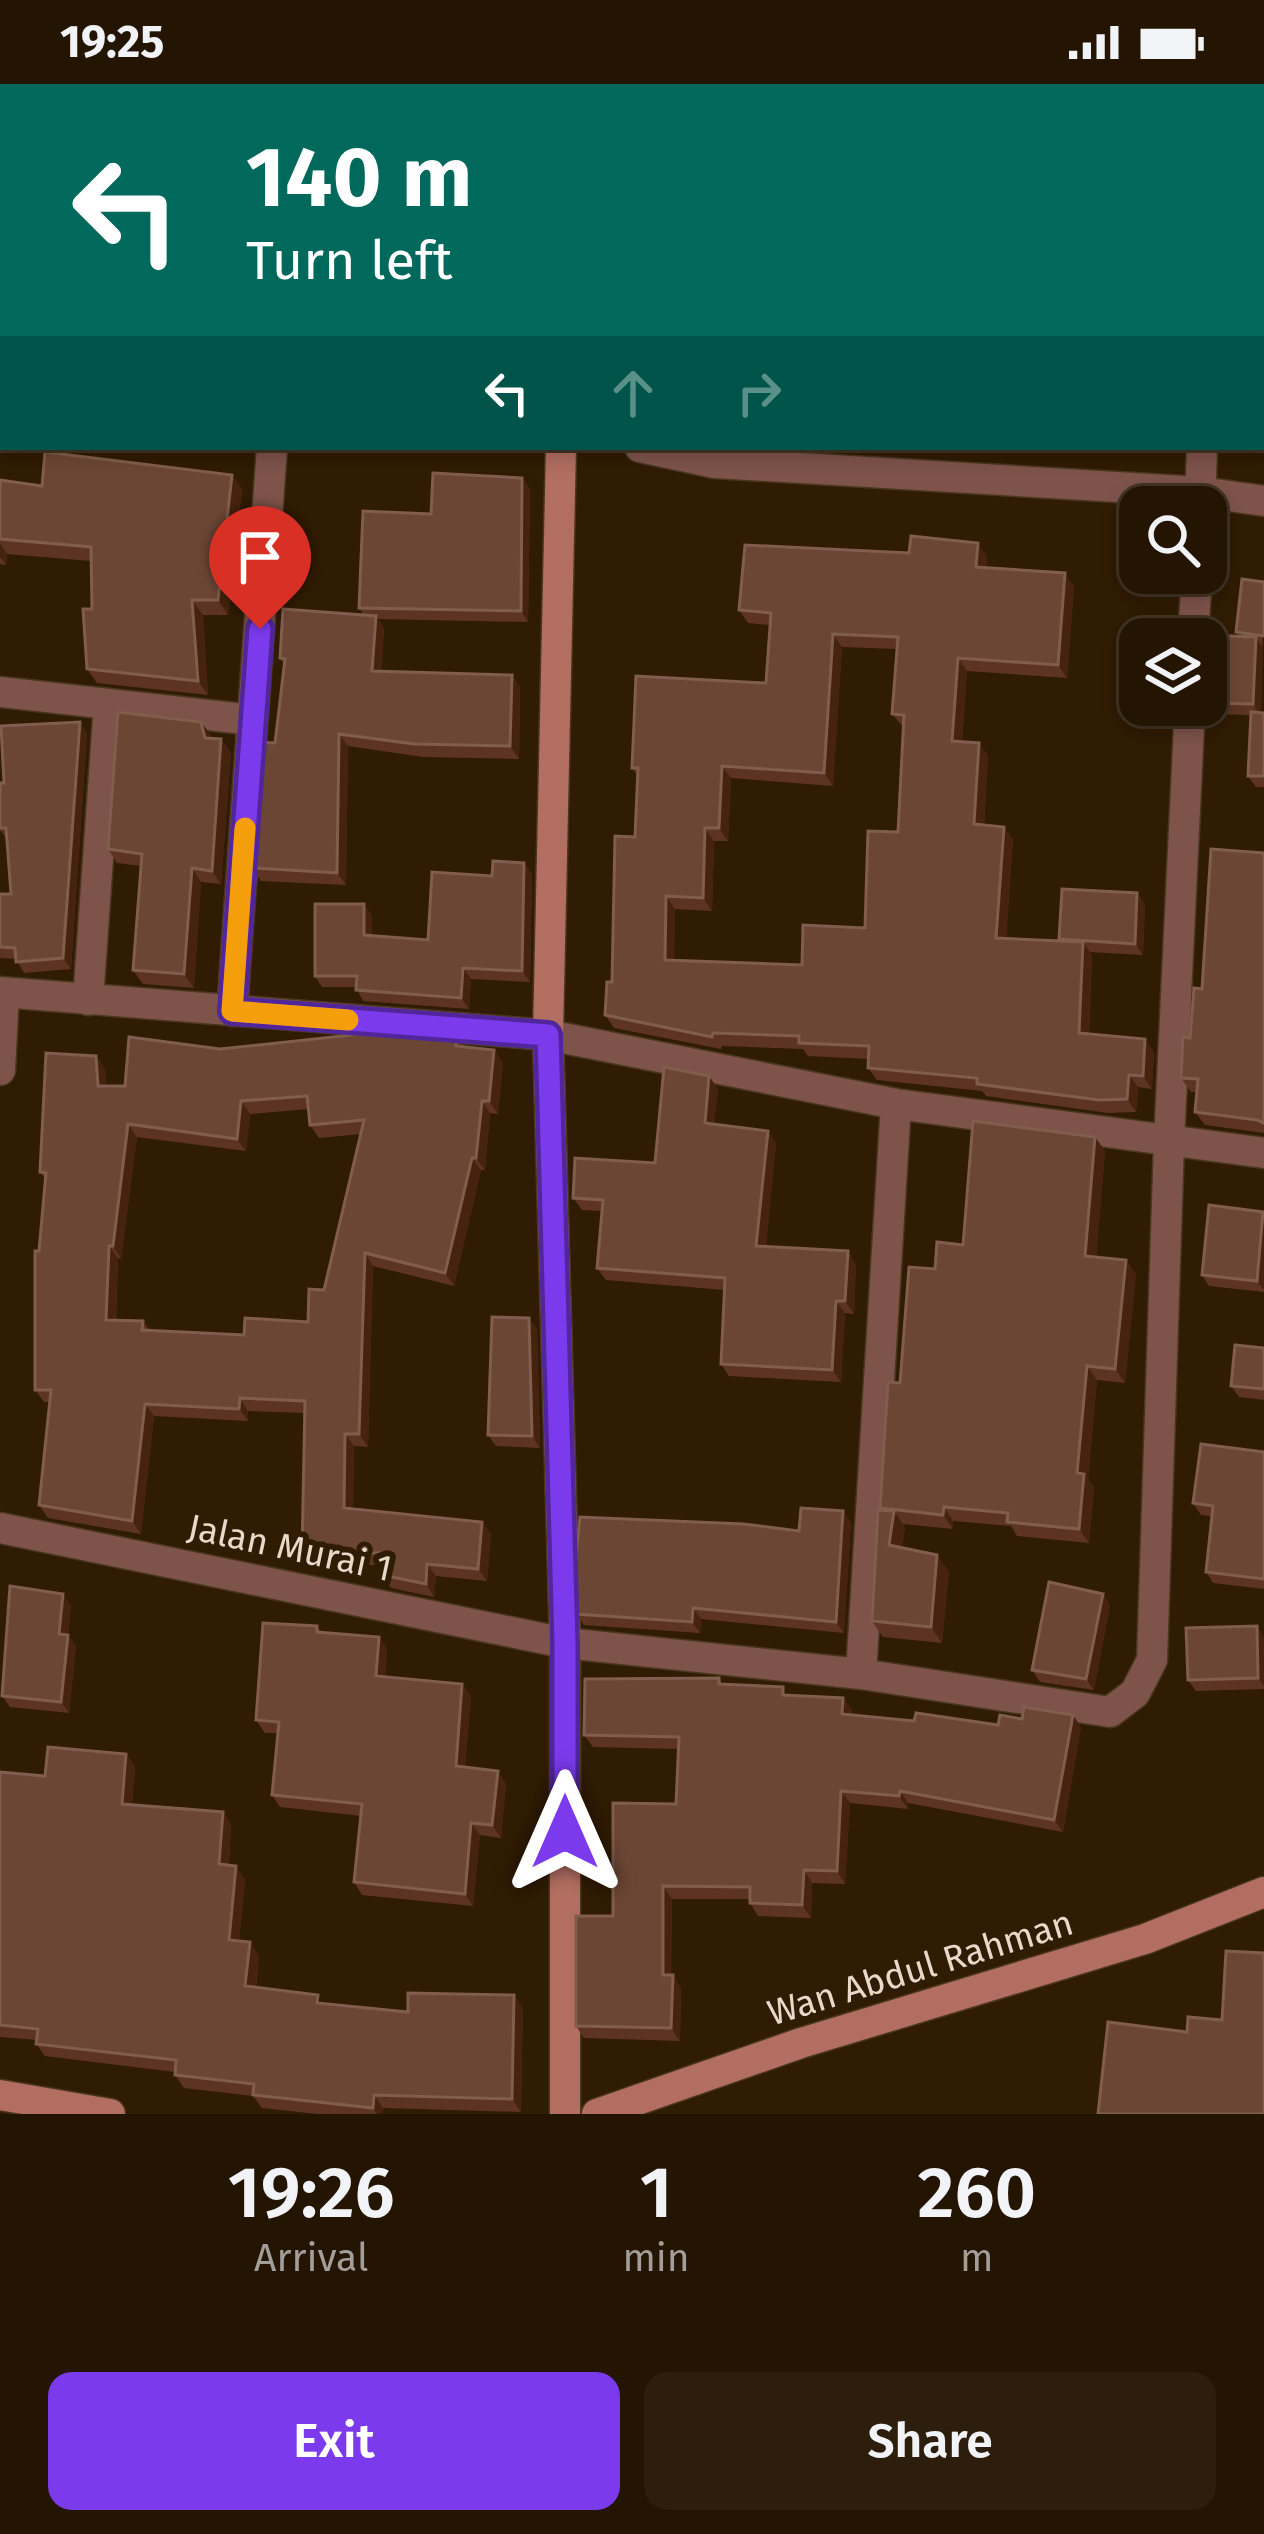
<!DOCTYPE html>
<style>
:root{--surface:#241402;--page:#2c1d0c;--text:#f1f3f6;--muted:#a39e99;--line:#413324;--accent:#7c3aed}
body{margin:0;font-family:"Fira Sans",sans-serif;background:var(--page);color:var(--text);height:100vh;display:flex;flex-direction:column;font-size:45px;white-space:nowrap}
*{box-sizing:border-box;margin:0}
p{font-size:39px;color:var(--muted)}
.icon{flex:none;width:66px;height:66px;fill:none;stroke:currentColor;stroke-width:2;stroke-linecap:round;stroke-linejoin:round}
.map{position:relative;height:2030px;overflow:hidden}
.panel{display:flex;flex-direction:column;background:var(--surface);flex:1}
.panel>*{flex:none}
.top-card{position:absolute;left:0px;top:0px;width:1266px;height:366px;box-shadow:0 6px 18px #0003,0 0 0 3px var(--line);background:#00695c;color:#fff;overflow:hidden}
.tools{position:absolute;left:1119px;top:402px;display:grid;gap:24px}
.tools a{display:grid;place-items:center;width:108px;height:108px;border-radius:24px;background:var(--surface);box-shadow:0 6px 18px #0003,0 0 0 3px var(--line);font-size:60px}
.pin{position:absolute;display:grid;place-items:center;width:102px;height:102px;color:#fff;margin:-123px -51px;border-radius:50% 50% 50% 0;rotate:-45deg;box-shadow:0 0 12px #0007}
.pin .icon{rotate:45deg}
.me{position:absolute;width:132px;margin:-66px;rotate:0deg;stroke-linejoin:round;filter:drop-shadow(0 0 9px #0008)}
.turn{display:flex;align-items:center;gap:42px;height:252px;padding:0 48px;font-size:54px}
.turn .icon{width:156px;height:156px;stroke-width:2.5}
.turn b{display:block;font-size:84px;line-height:102px}
.lanes{display:flex;align-items:center;height:114px;padding:0 48px;background:#0003;justify-content:center;gap:60px;direction:ltr}
.lanes .off{opacity:.35}
.eta{display:flex;justify-content:space-evenly;align-items:center;height:204px;text-align:center}
.eta b{font-size:72px;font-weight:600;line-height:84px}
.cta{display:flex;gap:24px;margin-top:auto;padding:24px 48px}
.cta a{flex:1;height:138px;border-radius:24px;background:var(--accent);color:#fff;font-size:48px;font-weight:600;line-height:138px;text-align:center}
.cta a+a{background:var(--page);color:var(--text)}
.status{display:flex;justify-content:space-between;align-items:center;height:84px;padding:0 60px;background:var(--surface);direction:ltr}
.status svg{height:33px;fill:currentColor}
.map>svg:first-child{display:block}
.lines{fill:none;stroke-linecap:round;stroke-linejoin:round}
.street-casing{stroke:#4a361f;stroke-width:33}
.secondary-casing{stroke:#4a361f;stroke-width:33}
.street{stroke:#7d534a;stroke-width:30}
.secondary{stroke:#b16e61;stroke-width:30}
.wall{fill:#5d3423;fill-rule:evenodd}
.shaded-wall{fill:#45230e}
.building{fill:#6c4635;stroke:#805d4c;stroke-width:3;fill-rule:evenodd}
.route-casing{stroke:#51269a;stroke-width:30}
.route{stroke:#7c3aed;stroke-width:21}
.slow{stroke:#f59e0b;stroke-width:21}
.labels{text-anchor:middle;stroke-width:12;stroke-linejoin:round;paint-order:stroke}
.street-label{font-size:36px;fill:#e8d9cb;stroke:#301b03}
</style>
<div class="status"><b>19:25</b><svg viewBox="0 0 49 12"><path d="M0 12V9h3v3zM5 12V6h3v6zM10 12V3h3v9zM15 12V0h3v12zM26 1h20v11H26zM47 4h2v5h-2z"/></svg></div>
<div class="map">
<svg width="1264" height="2030" viewBox="0 0 1264 2030">
<rect width="100%" height="100%" fill="#301b03"/>
<g class="lines">
<defs>
<path id="street" d="M1215 3V0
M0 282H3
M640 363 715 379 1201 408 1264 417
M1200 423 1202 363
M1193 555 1197 489
M0 608 253 636
M0 908 548 951 896 1020 1264 1069
M88 916 109 620
M232 927 272 363
M0 986 4 909
M0 1444 565 1559 861 1590 1110 1628 1135 1609 1152 1576 1169 1058 1190 621
M861 1590 896 1020"/>
<path id="secondary" d="M578 3V0
M561 363 548 951 565 1559V2030
M0 2011 110 2030
M597 2030 801 1959 1145 1855 1264 1808"/>
</defs>
<use href="#street" class="street-casing"/>
<use href="#secondary" class="secondary-casing"/>
<use href="#street" class="street"/>
<use href="#secondary" class="secondary"/>
</g>
<path class="wall" d="M1058 363H1102V368Z
M232 391 242 405 228 531H203L208 611 97 599 87 585 92 525 91 477 7 470 6 481 0 480V396L42 402Z
M522 394 530 405 528 538 378 535 384 544 381 587 512 591 520 604 519 675 423 673 348 662 346 801 261 797 252 784 275 659 284 581 280 574 364 531 359 524 431 430Z
M987 472 986 484 1074 502 1067 594 967 587 962 658 979 659 988 672 984 741 1013 755 1006 855 1060 857 1059 855 1137 809 1145 820 1143 871 1089 868 1092 871 1089 950 1154 967 1152 1005 1138 1003 1136 1028 1108 1029 986 1012 982 1007 877 996 868 984 869 975 808 972 803 965 722 962 721 965 614 944 605 931 635 753 638 692 632 684 766 599 770 541 748 539 739 526ZM842 563 897 565 892 630 903 643 898 748 865 844 802 881 674 876 675 825 712 827 714 757H728L731 694 833 702Z
M1264 498 1261 629H1264V703H1256L1248 692 1251 631 1209 630 1203 621H1206L1239 552 1236 548Z
M201 638 212 655H221L231 669 221 800 201 798 194 904 143 900 133 886 141 782 117 779 108 765Z
M87 650 71 885 24 889 16 875 0 874V810H11L7 755 0 746V699H4Z
M1264 769V1049L1205 1041 1195 1028 1197 1008H1191L1181 994 1202 905Z
M532 790 530 898 471 895 469 925 363 917 356 903H322L315 892 372 831V852L428 856 492 792Z
M457 952 465 963 503 978 498 1030 490 1029 485 1086H481L454 1202 373 1182 368 1363 354 1362 353 1425 482 1438 491 1450 487 1497 436 1492 434 1513 391 1504 382 1491 383 1481H310L302 1468 305 1329 248 1327V1337L154 1332 141 1450 48 1434 39 1421 50 1318H44L35 1306 39 1167 45 1095 40 1088 96 972 105 985 106 1002H125L220 965ZM308 1025 310 1041 319 1054 361 1050 324 1206 308 1238 244 1251 149 1246 143 1237 116 1236 118 1174 121 1175 137 1053 246 1067 250 1030Z
M718 1005 714 1040 768 1047 776 1059 766 1162 856 1180 854 1230 845 1229 841 1298 729 1292 721 1280 724 1206 606 1196 597 1184 602 1127 582 1126 573 1114 655 1079Z
M1095 1053 1105 1067 1096 1173 1136 1190 1125 1299 1097 1296 1088 1395 1094 1404 1089 1459 1017 1452 1011 1442 953 1437V1445L903 1440 905 1443 902 1464 949 1487 942 1559 883 1553 872 1537 881 1426 900 1299 935 1185Z
M1264 1130V1208L1209 1202 1202 1191Z
M529 1234 537 1245 540 1364 496 1362 488 1351Z
M1264 1264V1316L1239 1313 1231 1302Z
M1264 1368V1505L1213 1499 1206 1488 1212 1432 1201 1431 1193 1419Z
M843 1427 851 1439 844 1549 701 1535 700 1549 584 1541 576 1530 799 1447Z
M1103 1510 1110 1521 1094 1606 1040 1598 1032 1586Z
M71 1521 68 1551 76 1562 69 1629 10 1623 2 1612Z
M317 1542 321 1548 379 1553 387 1565 385 1593 462 1600 471 1612 465 1683 506 1699 501 1754 480 1751 473 1822 362 1811 354 1798 361 1732 280 1723 272 1711 278 1649H265L256 1636Z
M1264 1553V1605L1196 1607 1188 1596Z
M719 1594 723 1601 789 1611 843 1614 852 1626 851 1631 914 1637 1081 1643 1063 1748 908 1719V1725L850 1719 845 1800 812 1799 811 1834 758 1832 750 1819V1815H672L671 1891 681 1904 680 1957 584 1954 576 1942 613 1832 676 1720 678 1665 593 1663 584 1651Z
M126 1670 135 1682 132 1721 223 1728 231 1740 229 1781 245 1795 239 1857 259 1871 256 1904 324 1920 408 1928 523 1924 521 2028 383 2024 382 2030H318L262 2024 253 2012 184 2004 175 1991V1988L45 1972 36 1960 37 1956 0 1953V1688L45 1692Z"/>
<path class="shaded-wall" d="M232 391 242 405 228 531 218 516Z
M522 394 530 405 528 538 521 527Z
M0 459 7 470 6 481 0 473Z
M978 459 987 472 985 496 976 483Z
M1065 489 1074 502 1067 594 1058 581Z
M192 516 203 531 208 611 198 597Z
M376 532 384 544 381 600 372 587Z
M833 550 842 563 833 702 824 689Z
M1256 553 1263 564 1261 632 1253 620Z
M958 574 967 587 961 670 952 657Z
M512 591 520 604 519 675 510 662Z
M80 638 87 650 71 885 63 874Z
M201 638 211 651 214 668 205 654Z
M339 650 348 662 346 801 337 789Z
M221 655 231 669 221 800 212 787Z
M979 659 988 672 983 753 974 740Z
M722 682 731 694 728 757 719 744Z
M1004 743 1013 755 1005 867 996 854Z
M705 744 714 757 712 827 703 814Z
M524 779 532 790 530 898 522 887Z
M192 784 201 798 194 904 184 890Z
M1137 809 1145 820 1143 871 1135 860Z
M666 812 675 825 674 889 665 876Z
M364 820 372 831V862L364 851Z
M1083 858 1092 871 1088 962 1079 949Z
M463 884 471 895 469 925 461 914Z
M1145 955 1154 967 1152 1005 1143 992Z
M494 966 503 978 498 1030 489 1017Z
M96 972 105 985 107 1015 98 1002Z
M1129 991 1138 1003 1136 1028 1127 1015Z
M709 992 718 1005 713 1051 705 1039Z
M241 1017 250 1030 246 1067 237 1055Z
M482 1017 490 1029 485 1086 476 1074Z
M128 1040 137 1053 121 1175 113 1162Z
M768 1047 776 1059 765 1174 756 1162Z
M1095 1053 1105 1067 1095 1187 1085 1172Z
M472 1074 481 1086 454 1202 445 1189Z
M1263 1128 1264 1130V1206L1257 1197Z
M109 1162 118 1174 115 1248 106 1236Z
M848 1167 856 1180 854 1230 845 1217Z
M365 1169 373 1182 368 1363 359 1350Z
M1126 1176 1136 1190 1125 1299 1115 1285Z
M836 1217 845 1229 841 1298 832 1286Z
M529 1234 537 1245 540 1364 532 1352Z
M1087 1282 1097 1296 1088 1395 1094 1404 1089 1459 1079 1445 1077 1389Z
M240 1314 248 1327V1337L239 1325Z
M145 1320 154 1332 141 1450 132 1437Z
M345 1350 354 1362 353 1437 344 1424Z
M944 1423 953 1437V1445L943 1431Z
M843 1427 851 1439 844 1549 836 1538Z
M894 1427 905 1443 900 1477 889 1461Z
M482 1438 491 1450 487 1497 478 1485Z
M937 1471 949 1487 942 1559 931 1543Z
M427 1480 436 1492 434 1513 426 1500Z
M63 1510 71 1521 67 1561 59 1550Z
M1103 1510 1110 1521 1094 1606 1086 1595Z
M693 1524 701 1535 700 1549 692 1538Z
M1257 1542 1264 1553V1602L1258 1594Z
M68 1551 76 1562 69 1629 61 1618Z
M379 1553 387 1565 384 1605 376 1592Z
M462 1600 471 1612 464 1694 456 1682Z
M843 1614 852 1626 851 1642 842 1630Z
M1073 1631 1081 1643 1063 1748 1054 1736Z
M126 1670 135 1682 131 1733 122 1720Z
M498 1687 506 1699 501 1754 492 1741Z
M841 1707 850 1719 845 1800 837 1787Z
M900 1707 908 1719V1725L899 1712Z
M223 1728 231 1740 228 1793 219 1780Z
M471 1739 480 1751 473 1822 465 1810Z
M236 1782 245 1795 238 1868 229 1856Z
M804 1786 812 1799 811 1834 802 1821Z
M663 1802 672 1815 671 1904 663 1891Z
M250 1858 259 1871 254 1915 245 1902Z
M673 1891 681 1904 680 1957 671 1944Z
M514 1911 523 1924 521 2028 512 2015Z
M374 2011 383 2024 382 2030H377L373 2024Z"/>
<path class="building" d="M398 0H494V3H404L398 2Z
M653 0H720V3H653Z
M1078 0H1160V3H1078Z
M1263 57 1264 58V182H1263Z
M0 88 3 89V186L0 185Z
M45 368 232 391 218 516H192L198 597 87 585 83 525H92L91 463 0 455V396L42 402Z
M433 389 522 394 521 527 359 524 363 427 431 430Z
M911 452 978 459 976 483 1065 489 1058 581 958 574 952 657 979 659 974 740 1004 743 996 854 1083 858 1079 949 1145 955 1143 992 1129 991 1127 1015 1099 1016 977 1000V994L868 984 869 962 799 959V952L713 949 712 953 605 931 607 898H612L615 752 635 753 638 684H632L636 592 766 599 771 529 739 526 745 461 909 469ZM833 550 898 553 892 630 904 631 898 748 868 747 865 844 803 841 802 881 665 876 666 812 703 814 705 744H719L722 682 824 689Z
M1242 495 1264 498V552L1236 548Z
M283 525 376 532 372 587 512 591 510 662 414 660 339 650 337 789 252 784 261 658 275 659 285 575 280 574Z
M1203 551 1256 553 1253 620 1206 619V555H1200Z
M118 628 201 638 205 654 221 655 212 787 192 784 184 890 133 886 142 770 108 765Z
M1251 628 1264 629V692H1248Z
M80 638 63 874 16 878 15 864 0 863V810H11L6 744H0V699H4L1 642Z
M1211 765 1264 769V1039L1257 1036 1195 1028 1198 995 1181 994 1183 953 1190 954 1194 904 1202 905Z
M493 777 524 779 522 887 463 884 461 914 356 906 357 892H315V820H364V851L428 856 432 788 492 792Z
M1062 805 1137 809 1135 860 1059 855Z
M352 943 457 952 456 962 494 966 489 1017H482L476 1074H472L445 1189 365 1169 359 1350H345L344 1424 482 1438 478 1485 427 1480 426 1500 382 1491 384 1469 302 1468 305 1317 240 1314 239 1325 145 1320 132 1437 39 1421 51 1306H35V1167H39L46 1089 40 1088 46 969 96 972 98 1002H125L129 953 220 965 352 951ZM307 1012 310 1041 364 1036 324 1206 309 1205 308 1238 245 1234 244 1251 142 1246 143 1237 106 1236 109 1162H113L128 1040 237 1055 241 1017Z
M664 983 709 992 705 1039 768 1047 756 1162 848 1167 845 1217H836L832 1286 721 1280 725 1194 597 1184 603 1116 573 1114 575 1074 655 1079Z
M973 1037 1095 1053 1085 1172 1126 1176 1115 1285 1087 1282 1077 1389 1084 1390 1079 1445 1007 1438 1008 1429 944 1423 943 1431 880 1424 888 1298 900 1299 909 1183 935 1185 937 1158 963 1161Z
M1209 1121 1263 1128 1257 1197 1202 1191Z
M492 1233 529 1234 532 1352 488 1351Z
M1235 1261 1264 1264V1305L1231 1302Z
M1201 1360 1264 1368V1495L1206 1488 1213 1422 1193 1419Z
M801 1424 843 1427 836 1538 693 1524 692 1538 576 1530 575 1484 580 1433 744 1440 799 1447Z
M878 1426 894 1427 889 1461 937 1471 931 1543 872 1537Z
M1049 1498 1103 1510 1086 1595 1032 1586Z
M10 1502 63 1510 59 1550 68 1551 61 1618 2 1612Z
M263 1539 317 1542V1548L379 1553 376 1592 462 1600 456 1682 498 1687 492 1741 471 1739 465 1810 354 1798 362 1720 272 1711 279 1638 256 1636Z
M1257 1542 1258 1594 1188 1596 1186 1544Z
M719 1594V1600L783 1603V1611L843 1614 842 1630 914 1637 916 1629 998 1641 1000 1631 1022 1635 1024 1623 1073 1631 1054 1736 900 1707 899 1712 841 1707 837 1787 804 1786 802 1821 750 1819V1803L663 1802V1891H673L671 1944 576 1942V1832H613V1719L676 1720 679 1653 584 1651 585 1595Z
M48 1663 126 1670 122 1720 223 1728 219 1780 236 1782 229 1856 250 1858 245 1902 318 1911 317 1919 408 1928V1909L514 1911 512 2015 374 2011 373 2024 253 2011 254 2000 175 1991 176 1976 36 1960 38 1945 0 1941V1688L45 1692Z
M1226 1867 1264 1869V2030H1098L1108 1938 1187 1948 1188 1933 1222 1936Z"/>
<g class="lines">
<defs>
<path id="route" d="M260 545 232 927 548 951 565 1559V1748"/>
</defs>
<use href="#route" class="route-casing"/>
<use href="#route" class="route"/>
<path class="slow" d="M245 744 232 927 348 936"/>
</g>
<g class="labels">
<g class="street-label">
<text transform="translate(290 1463) rotate(12)" y="13">Jalan Murai 1</text>
<text transform="translate(920 1883) rotate(-17)" y="13">Wan Abdul Rahman</text>
</g>
</g>
</svg>
<div class="tools">
<a><svg class="icon" aria-label="search" viewBox="0 0 24 24"><circle cx="10" cy="10" r="6"/><path d="M15 15l6 6"/></svg></a>
<a><svg class="icon" aria-label="layers" viewBox="0 0 24 24"><path d="M12 4l9 5-9 5-9-5zM3 14l9 5 9-5"/></svg></a>
</div>
<div class="pin" style="left:260px;top:545px;background:#d93025"><svg class="icon" aria-label="arrive" viewBox="0 0 24 24"><path d="M6 21V4h12l-3 4 3 4H6"/></svg></div>
<svg class="me" style="left:565px;top:1748px" viewBox="-20 -20 40 40"><path d="M0-17L14 15 0 8-14 15z" fill="#7c3aed" stroke="#fff" stroke-width="4"/></svg>
<div class="top-card">
<div class="turn"><svg class="icon" aria-label="left" viewBox="0 0 24 24"><path d="M17 20v-9H6M10 6l-5 5 5 5"/></svg><div><b>140 m</b>Turn left</div></div>
<div class="lanes"><svg class="icon" aria-label="left" viewBox="0 0 24 24"><path d="M17 20v-9H6M10 6l-5 5 5 5"/></svg><svg class="icon off" aria-label="ahead" viewBox="0 0 24 24"><path d="M12 20V5M6 11l6-6 6 6"/></svg><svg class="icon off" aria-label="right" viewBox="0 0 24 24"><path d="M7 20v-9h11M14 6l5 5-5 5"/></svg></div>
</div>
</div>
<section class="panel">
<div class="eta">
<div><b>19:26</b><p>Arrival</p></div>
<div><b>1</b><p>min</p></div>
<div><b>260</b><p>m</p></div>
</div>
<div class="cta"><a>Exit</a><a>Share</a></div>
</section>
